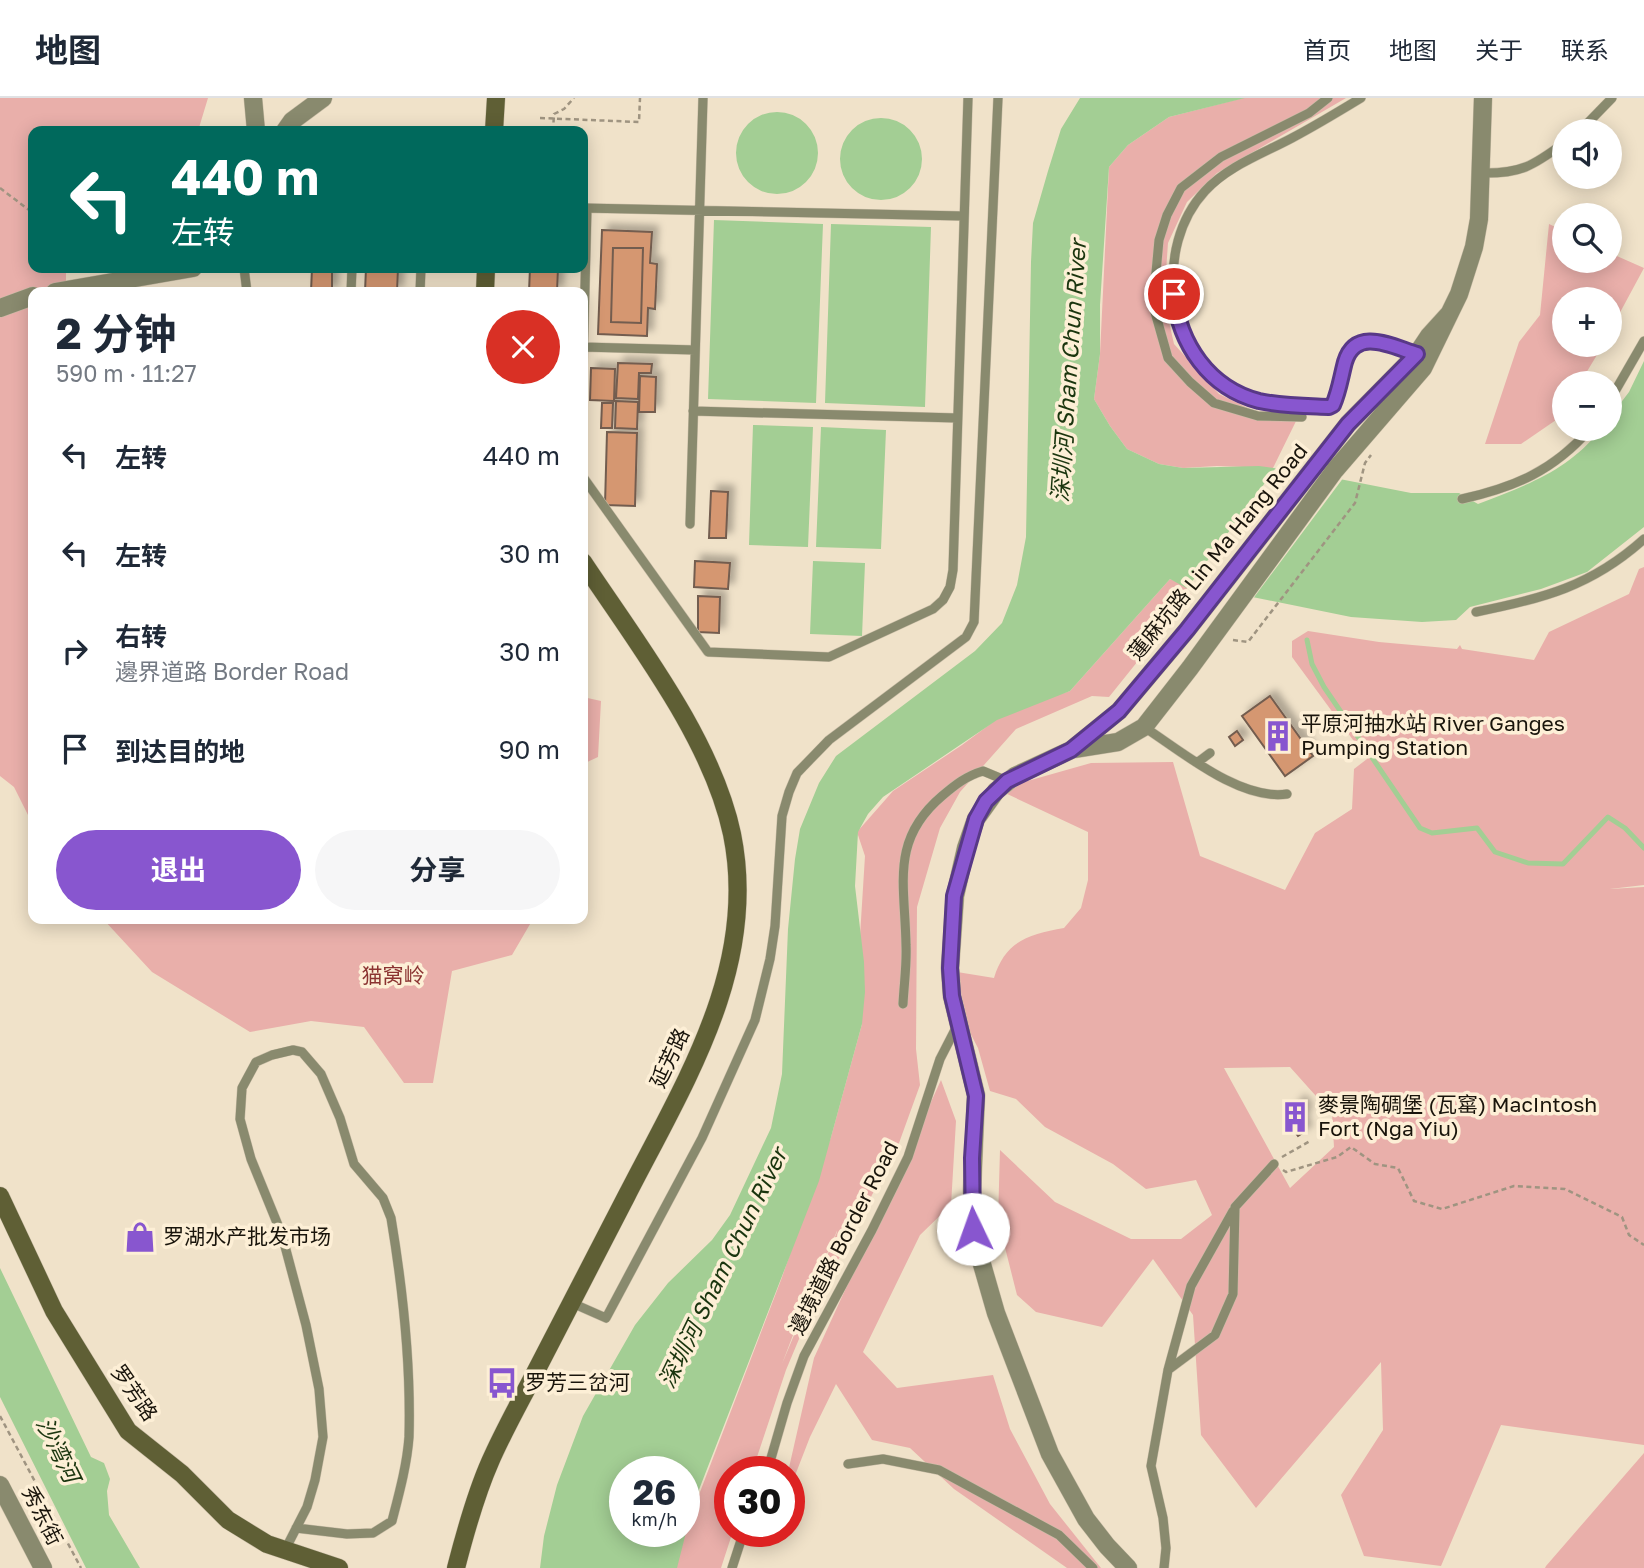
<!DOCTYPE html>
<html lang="zh">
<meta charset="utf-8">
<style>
:root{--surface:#fff;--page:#f6f6f7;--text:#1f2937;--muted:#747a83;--line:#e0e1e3;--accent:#8856cf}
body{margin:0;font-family:"Golos Text","Noto Sans SC",sans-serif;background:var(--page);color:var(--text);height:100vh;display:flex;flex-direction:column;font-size:26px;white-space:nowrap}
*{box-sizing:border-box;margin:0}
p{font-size:23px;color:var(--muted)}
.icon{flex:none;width:38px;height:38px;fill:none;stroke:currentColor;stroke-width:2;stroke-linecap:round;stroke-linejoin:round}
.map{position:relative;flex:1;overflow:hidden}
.panel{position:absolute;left:28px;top:189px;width:560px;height:637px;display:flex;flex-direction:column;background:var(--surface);border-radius:14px;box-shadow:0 4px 18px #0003}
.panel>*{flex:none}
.guide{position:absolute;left:28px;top:28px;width:560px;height:147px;border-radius:14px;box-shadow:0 4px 18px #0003;background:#00695c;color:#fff;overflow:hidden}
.fabs{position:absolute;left:1552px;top:21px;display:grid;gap:14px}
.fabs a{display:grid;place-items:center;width:70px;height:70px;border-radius:50%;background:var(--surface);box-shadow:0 4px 18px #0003;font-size:35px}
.speed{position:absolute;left:609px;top:1358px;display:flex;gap:14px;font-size:35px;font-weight:700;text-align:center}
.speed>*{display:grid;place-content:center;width:91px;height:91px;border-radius:50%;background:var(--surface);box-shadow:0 4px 18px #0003;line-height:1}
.speed small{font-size:18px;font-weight:400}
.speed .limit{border:10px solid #d22;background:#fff;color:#111}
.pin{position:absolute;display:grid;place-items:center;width:60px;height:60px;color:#fff;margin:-30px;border:4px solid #fff;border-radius:50%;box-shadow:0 2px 7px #0007}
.me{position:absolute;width:77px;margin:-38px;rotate:357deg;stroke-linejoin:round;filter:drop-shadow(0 0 5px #0008)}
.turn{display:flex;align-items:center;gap:24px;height:147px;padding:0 28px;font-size:32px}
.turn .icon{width:91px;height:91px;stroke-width:2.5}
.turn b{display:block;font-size:49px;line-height:60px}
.round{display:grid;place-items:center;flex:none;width:74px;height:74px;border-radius:37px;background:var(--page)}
.head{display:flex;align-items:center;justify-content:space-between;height:119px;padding:0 28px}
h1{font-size:42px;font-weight:700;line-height:52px}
.button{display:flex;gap:14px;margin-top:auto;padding:14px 28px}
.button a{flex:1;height:80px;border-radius:42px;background:var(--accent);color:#fff;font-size:28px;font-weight:700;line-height:80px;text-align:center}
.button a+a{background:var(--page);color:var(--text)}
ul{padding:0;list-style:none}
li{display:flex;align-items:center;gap:21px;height:98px;padding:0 28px}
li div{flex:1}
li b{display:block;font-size:26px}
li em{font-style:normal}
header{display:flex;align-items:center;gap:42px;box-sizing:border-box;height:98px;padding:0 35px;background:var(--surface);border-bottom:2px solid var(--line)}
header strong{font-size:33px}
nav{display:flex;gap:38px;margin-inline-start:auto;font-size:24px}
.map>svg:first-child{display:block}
.green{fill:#e9afaa;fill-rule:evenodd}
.water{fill:#a3ce94;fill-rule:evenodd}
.pier{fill:#f0e2c9}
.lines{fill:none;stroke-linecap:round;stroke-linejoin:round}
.stream{stroke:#a3ce94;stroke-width:5}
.building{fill:#d59771;stroke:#735d4f;stroke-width:2;filter:url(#shadow)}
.service-casing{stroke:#c9bda7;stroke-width:10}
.minor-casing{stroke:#c9bda7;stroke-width:19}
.secondary-casing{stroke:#c9bda7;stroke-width:19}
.path{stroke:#9f9481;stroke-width:2.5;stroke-dasharray:5 3.5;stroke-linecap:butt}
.service{stroke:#898a6e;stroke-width:9}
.minor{stroke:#898a6e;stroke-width:18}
.secondary{stroke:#5f5f35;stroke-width:18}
.route-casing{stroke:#583887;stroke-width:18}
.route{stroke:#8856cf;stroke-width:12}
.labels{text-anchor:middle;stroke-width:7;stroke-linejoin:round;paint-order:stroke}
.street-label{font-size:21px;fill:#19140b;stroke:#fdefd6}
.poi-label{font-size:21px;fill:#19140b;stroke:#fdefd6;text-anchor:start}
.park-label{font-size:21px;fill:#8b3331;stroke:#fdefd6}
.water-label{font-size:23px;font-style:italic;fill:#1a350e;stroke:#fdefd6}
</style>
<header>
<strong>地图</strong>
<nav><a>首页</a><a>地图</a><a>关于</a><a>联系</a></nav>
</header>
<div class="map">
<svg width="1644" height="1470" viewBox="0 0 1644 1470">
<defs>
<filter id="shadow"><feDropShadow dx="6" dy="-6" stdDeviation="3.5" flood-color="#0004"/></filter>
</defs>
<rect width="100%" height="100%" fill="#f0e2c9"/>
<path class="green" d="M0 0H208L198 33H33V170H66V194H33V727L14 689 0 678Z
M1243 0H1346L1217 75 1187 104 1168 145 1164 202 1174 246 1219 296 1254 313 1300 315 1273 370 1217 368 1183 370 1159 366 1127 351 1110 328 1094 301 1100 256 1109 69 1128 47 1169 19Z
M1549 126 1564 133V163H1610V155L1644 170 1610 233V201H1564V247H1603L1580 285H1564V309L1556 322 1521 346H1485L1519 244 1540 217Z
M1644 469V787L1610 791 1644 789V1347L1501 1327 1441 1468 1364 1458 1341 1397 1383 1332 1381 1264 1256 1410 1201 1337 1193 1217 1153 1161 1102 1229 1036 1214 1017 1197 998 1122 1000 1052 1055 1104 1131 1141H1181L1212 1117 1196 1082 1146 1091 1113 1066 1045 1029 1016 1001 990 993 978 950 966 927 951 873 994 880C1005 843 1029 836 1064 830L1081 810 1088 782V734L1005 695 1024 684 1091 665 1173 664 1200 758 1285 792 1315 735 1352 711 1354 671 1367 661 1292 559V543L1308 533 1379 544 1457 551 1460 547 1462 551 1534 562 1549 534 1629 496 1639 471ZM1290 969 1332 1016 1334 1049 1290 1090 1224 970Z
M1170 481 1195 492 1109 599 1092 598 1016 631 960 694 940 730 917 809 916 951 920 987 899 1045 807 1222 786 1272 752 1374H730V1433H733L721 1470H671L781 1182 831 1039 862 926 860 838 865 758 857 734 893 693 962 647 1008 613 1070 593ZM837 1133V1134L782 1266 804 1208Z
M583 599 601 603 598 659 583 666Z
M103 821H533L512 857 452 873 433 985H404L364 929 311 923 250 934 152 874Z
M941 982 956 1023 951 1107 920 1137 863 1254 897 1290 993 1277 1010 1331 1050 1406 1101 1470H1067L954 1391 910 1350 872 1342 836 1286 810 1339 789 1393 788 1374 814 1260Z
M1644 1355V1470H1545L1546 1468Z"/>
<path class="water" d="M1080 0H1245L1169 19 1128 47 1109 69 1100 207V256L1094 301 1110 328 1127 351 1159 366 1183 370 1259 368 1309 375 1411 395H1459L1478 406C1527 387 1568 373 1601 331H1610V319L1629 294 1644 263V429L1587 474 1541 491 1470 509 1456 522 1422 524 1351 519 1223 493 1208 502 1170 481 1070 593 997 622 883 699 868 716 858 734 855 788 864 864 865 894 862 926 819 1083 693 1407 677 1470H540L544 1438 557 1387 583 1318 635 1227 668 1185 712 1142 730 1117 771 1030 782 976 788 831 795 761 800 731 819 685 836 658 975 553 1002 525 1017 487 1026 439 1031 164 1033 125 1048 73 1061 31ZM625 1374H684V1433H625Z
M736 55a41 41 0 1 1 82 0a41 41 0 1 1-82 0Z
M840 61a41 41 0 1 1 82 0a41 41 0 1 1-82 0Z
M714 122 823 126 816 305 708 301Z
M831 126 931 129 925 309 825 305Z
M753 327 813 329 808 449 749 447Z
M821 329 886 332 881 451 816 449Z
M813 463 865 465 862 538 810 536Z
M0 1170 91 1359 104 1365 110 1381 107 1393 109 1417 140 1470H86L0 1299Z"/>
<path class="pier" d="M1278 367 1344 379 1252 502 1223 496 1208 505 1185 493Z"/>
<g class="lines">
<path class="stream" d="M1307 542 1312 566 1324 589 1420 730 1432 735 1477 730 1495 754 1528 765 1563 766 1608 719 1625 730 1644 750"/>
</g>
<path class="building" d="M602 132 652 134 650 165 657 166 655 211 648 210 647 238 598 236Z
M613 150H643L641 225 611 224Z
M312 170H332V194H311Z
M366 170H398L397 194H365Z
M530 170H558L557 194H529Z
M618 265 652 266 651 275H639L638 301 616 300Z
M591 270 615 271 614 303 590 302Z
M640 278 656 279 655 314H639Z
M616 303 638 304 637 331 615 330Z
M602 305H613L612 330H601Z
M607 334 637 335 635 408 605 407Z
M711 393 728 394 726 440H709Z
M695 463 730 465 728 491 694 489Z
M698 498 720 499 719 535 698 534Z
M1270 598 1313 658 1285 678 1242 618Z
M1237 633 1243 642 1235 648 1229 639Z
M1299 1003 1306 1011 1302 1025 1306 1033 1298 1038 1285 1021Z"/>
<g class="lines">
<defs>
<path id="service" d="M1361 0C1338 14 1315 28 1292 40 1262 56 1228 68 1205 93 1153 149 1166 256 1235 293 1263 308 1298 307 1329 309L1333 308C1339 294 1341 279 1345 264 1356 228 1393 249 1417 256
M1580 33 1612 0
M1481 75C1520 76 1533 68 1564 45
M583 110 963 118
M244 170 247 194
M351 194 352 170
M420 194 421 170
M583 249 695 252
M583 267 587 110
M1610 302 1644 243
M693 313 957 320
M1302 319 1258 318 1214 305 1190 284 1168 260 1153 207 1159 142 1167 117 1181 90 1221 59 1309 15 1328 0
M583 379 708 554 829 559 933 511 943 502 950 489 953 472 968 0
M1462 401C1515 389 1553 373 1590 331
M690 426 703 0
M1476 514C1542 501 1592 488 1644 441
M1144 629C1181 653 1240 703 1287 696
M1198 664 1210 655
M903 906C904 886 907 866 906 847 905 786 890 742 942 698 955 687 966 678 983 673L1007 683
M572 1205 606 1220 702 1040 755 922 770 861 775 828 782 718 789 694 797 675 829 642 966 539 974 524 998 0
M1168 1272 1191 1188 1233 1113
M848 1366 883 1361 939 1372 1059 1437 1093 1470
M767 1374 787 1305 804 1258 872 1132 908 1059 940 961 958 926
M285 1452 307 1409 315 1382 323 1339 319 1291 306 1227 282 1137 251 1061 240 1021 242 990 256 964 272 957 293 952 302 954 321 976 340 1020 354 1066 383 1100 391 1120C403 1192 411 1267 409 1339 407 1367 399 1396 392 1423L373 1435 347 1436 296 1430
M732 1470 744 1433
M1164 1470 1166 1450 1163 1420 1151 1368 1168 1272 1215 1237 1233 1196 1235 1109 1274 1066"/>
<path id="minor" d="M253 0 256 33
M285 33 292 23 323 0
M55 194 193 170
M0 210 33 198
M1074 651 1118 644 1144 629 1190 570 1335 372 1423 270 1459 196 1474 149 1479 121 1483 0
M0 1387 43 1470
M1128 1470 1107 1448 1086 1421 1050 1356 996 1215 975 1142 972 1093 976 997 952 898 950 870 955 798 966 750 976 721 996 693 1015 678 1071 652 1119 613 1187 532 1348 326 1417 256 1429 238 1449 216"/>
<path id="secondary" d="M494 33 496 0
M485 194 486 170
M0 1098 54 1213 128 1333 182 1376 228 1422 267 1446 339 1470
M456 1470C465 1435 475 1398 490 1364 503 1334 520 1304 535 1275 566 1215 597 1156 627 1097 685 984 759 868 732 736 712 641 636 544 583 464"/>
</defs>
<use href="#service" class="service-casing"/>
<use href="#minor" class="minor-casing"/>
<use href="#secondary" class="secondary-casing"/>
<path class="path" d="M540 20 639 24 640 0
M553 33 554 16 564 11 574 0
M0 90 33 115
M1233 542 1248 544 1355 405 1365 365 1371 357
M1282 1059 1310 1043
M1283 1072 1286 1074 1337 1059 1351 1049 1375 1066 1398 1070 1414 1103 1442 1111 1514 1088 1565 1091 1622 1119 1629 1137 1644 1147
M0 1318 81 1470"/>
<use href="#service" class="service"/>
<use href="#minor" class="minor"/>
<use href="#secondary" class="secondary"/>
</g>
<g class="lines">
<defs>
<path id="route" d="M973 1131 972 1060 976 998 952 898 950 870 954 798 976 721 986 703 1007 683 1071 652 1119 613 1187 532 1348 326 1417 256C1393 249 1356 228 1345 264 1341 279 1339 294 1333 307L1329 309C1306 308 1282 308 1259 303 1209 290 1179 246 1174 196"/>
</defs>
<use href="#route" class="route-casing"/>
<use href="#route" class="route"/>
</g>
<defs>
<symbol id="building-bare" viewBox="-9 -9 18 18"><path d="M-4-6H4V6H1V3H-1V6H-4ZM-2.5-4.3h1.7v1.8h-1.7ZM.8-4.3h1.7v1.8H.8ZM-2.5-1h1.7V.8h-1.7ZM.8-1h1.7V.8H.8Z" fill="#8856cf" stroke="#fdefd6" stroke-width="2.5" paint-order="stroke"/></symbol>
<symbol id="shop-bare" viewBox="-9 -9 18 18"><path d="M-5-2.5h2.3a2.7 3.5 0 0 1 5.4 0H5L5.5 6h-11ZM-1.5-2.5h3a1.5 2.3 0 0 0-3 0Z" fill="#8856cf" stroke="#fdefd6" stroke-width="2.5" paint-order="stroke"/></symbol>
<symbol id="bus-bare" viewBox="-9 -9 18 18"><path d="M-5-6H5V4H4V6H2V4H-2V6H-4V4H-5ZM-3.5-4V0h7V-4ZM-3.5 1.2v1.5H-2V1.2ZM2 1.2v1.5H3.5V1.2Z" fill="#8856cf" stroke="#fdefd6" stroke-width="2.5" paint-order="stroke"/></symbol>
</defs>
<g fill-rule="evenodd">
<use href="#building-bare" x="1256" y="616" width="44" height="44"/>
<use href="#building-bare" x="1273" y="997" width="44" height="44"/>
<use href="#shop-bare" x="118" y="1117" width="44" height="44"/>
<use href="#bus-bare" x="480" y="1263" width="44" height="44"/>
</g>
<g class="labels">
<g class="street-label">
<text transform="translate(1218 454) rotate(-51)" y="7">蓮麻坑路 Lin Ma Hang Road</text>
<text transform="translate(670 960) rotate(-65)" y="7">延芳路</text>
<text transform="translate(844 1140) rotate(-63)" y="7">邊境道路 Border Road</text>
<text transform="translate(134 1295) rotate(55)" y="7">罗芳路</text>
<text transform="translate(42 1418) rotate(63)" y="7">秀东街</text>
</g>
<g class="poi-label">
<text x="1301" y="633">平原河抽水站 River Ganges<tspan x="1301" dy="24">Pumping Station</tspan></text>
<text x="1318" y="1014">麥景陶碉堡 (瓦窰) MacIntosh<tspan x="1318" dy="24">Fort (Nga Yiu)</tspan></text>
<text x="163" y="1146">罗湖水产批发市场</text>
<text x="525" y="1292">罗芳三岔河</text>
</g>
<g class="park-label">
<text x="393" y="885">猫窝岭</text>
</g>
<g class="water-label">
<text transform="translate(1069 273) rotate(-86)" y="8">深圳河 Sham Chun River</text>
<text transform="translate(723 1170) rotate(-64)" y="8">深圳河 Sham Chun River</text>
<text transform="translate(58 1352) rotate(64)" y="8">沙湾河</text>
</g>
</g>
</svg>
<div class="fabs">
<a><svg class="icon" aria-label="sound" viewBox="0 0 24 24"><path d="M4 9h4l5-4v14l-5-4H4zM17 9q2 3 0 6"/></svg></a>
<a><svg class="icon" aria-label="search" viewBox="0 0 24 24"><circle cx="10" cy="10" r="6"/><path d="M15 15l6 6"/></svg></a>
<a>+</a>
<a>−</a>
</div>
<div class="speed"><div>26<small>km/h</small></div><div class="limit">30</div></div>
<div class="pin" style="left:1174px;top:196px;background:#d93025"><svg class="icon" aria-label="arrive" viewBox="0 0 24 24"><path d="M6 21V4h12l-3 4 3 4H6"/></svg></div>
<svg class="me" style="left:973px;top:1131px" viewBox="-20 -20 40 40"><circle r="19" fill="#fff"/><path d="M0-13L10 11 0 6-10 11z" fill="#8856cf"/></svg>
<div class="guide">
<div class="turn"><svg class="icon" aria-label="left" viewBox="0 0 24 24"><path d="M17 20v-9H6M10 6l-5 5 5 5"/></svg><div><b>440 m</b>左转</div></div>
</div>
<section class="panel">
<div class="head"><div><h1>2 分钟</h1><p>590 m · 11:27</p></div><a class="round" style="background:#d93025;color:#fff"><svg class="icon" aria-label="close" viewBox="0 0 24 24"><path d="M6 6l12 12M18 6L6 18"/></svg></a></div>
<ul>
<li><svg class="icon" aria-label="left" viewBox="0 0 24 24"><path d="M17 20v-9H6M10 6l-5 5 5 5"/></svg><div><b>左转</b></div><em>440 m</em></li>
<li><svg class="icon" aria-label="left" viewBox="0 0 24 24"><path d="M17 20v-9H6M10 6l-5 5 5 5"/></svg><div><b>左转</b></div><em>30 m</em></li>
<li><svg class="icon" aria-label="right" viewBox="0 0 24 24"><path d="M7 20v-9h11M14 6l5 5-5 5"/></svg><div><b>右转</b><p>邊界道路 Border Road</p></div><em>30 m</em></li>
<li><svg class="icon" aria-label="arrive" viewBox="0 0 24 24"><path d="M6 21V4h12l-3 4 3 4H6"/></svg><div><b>到达目的地</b></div><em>90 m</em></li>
</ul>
<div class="button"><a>退出</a><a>分享</a></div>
</section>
</div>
